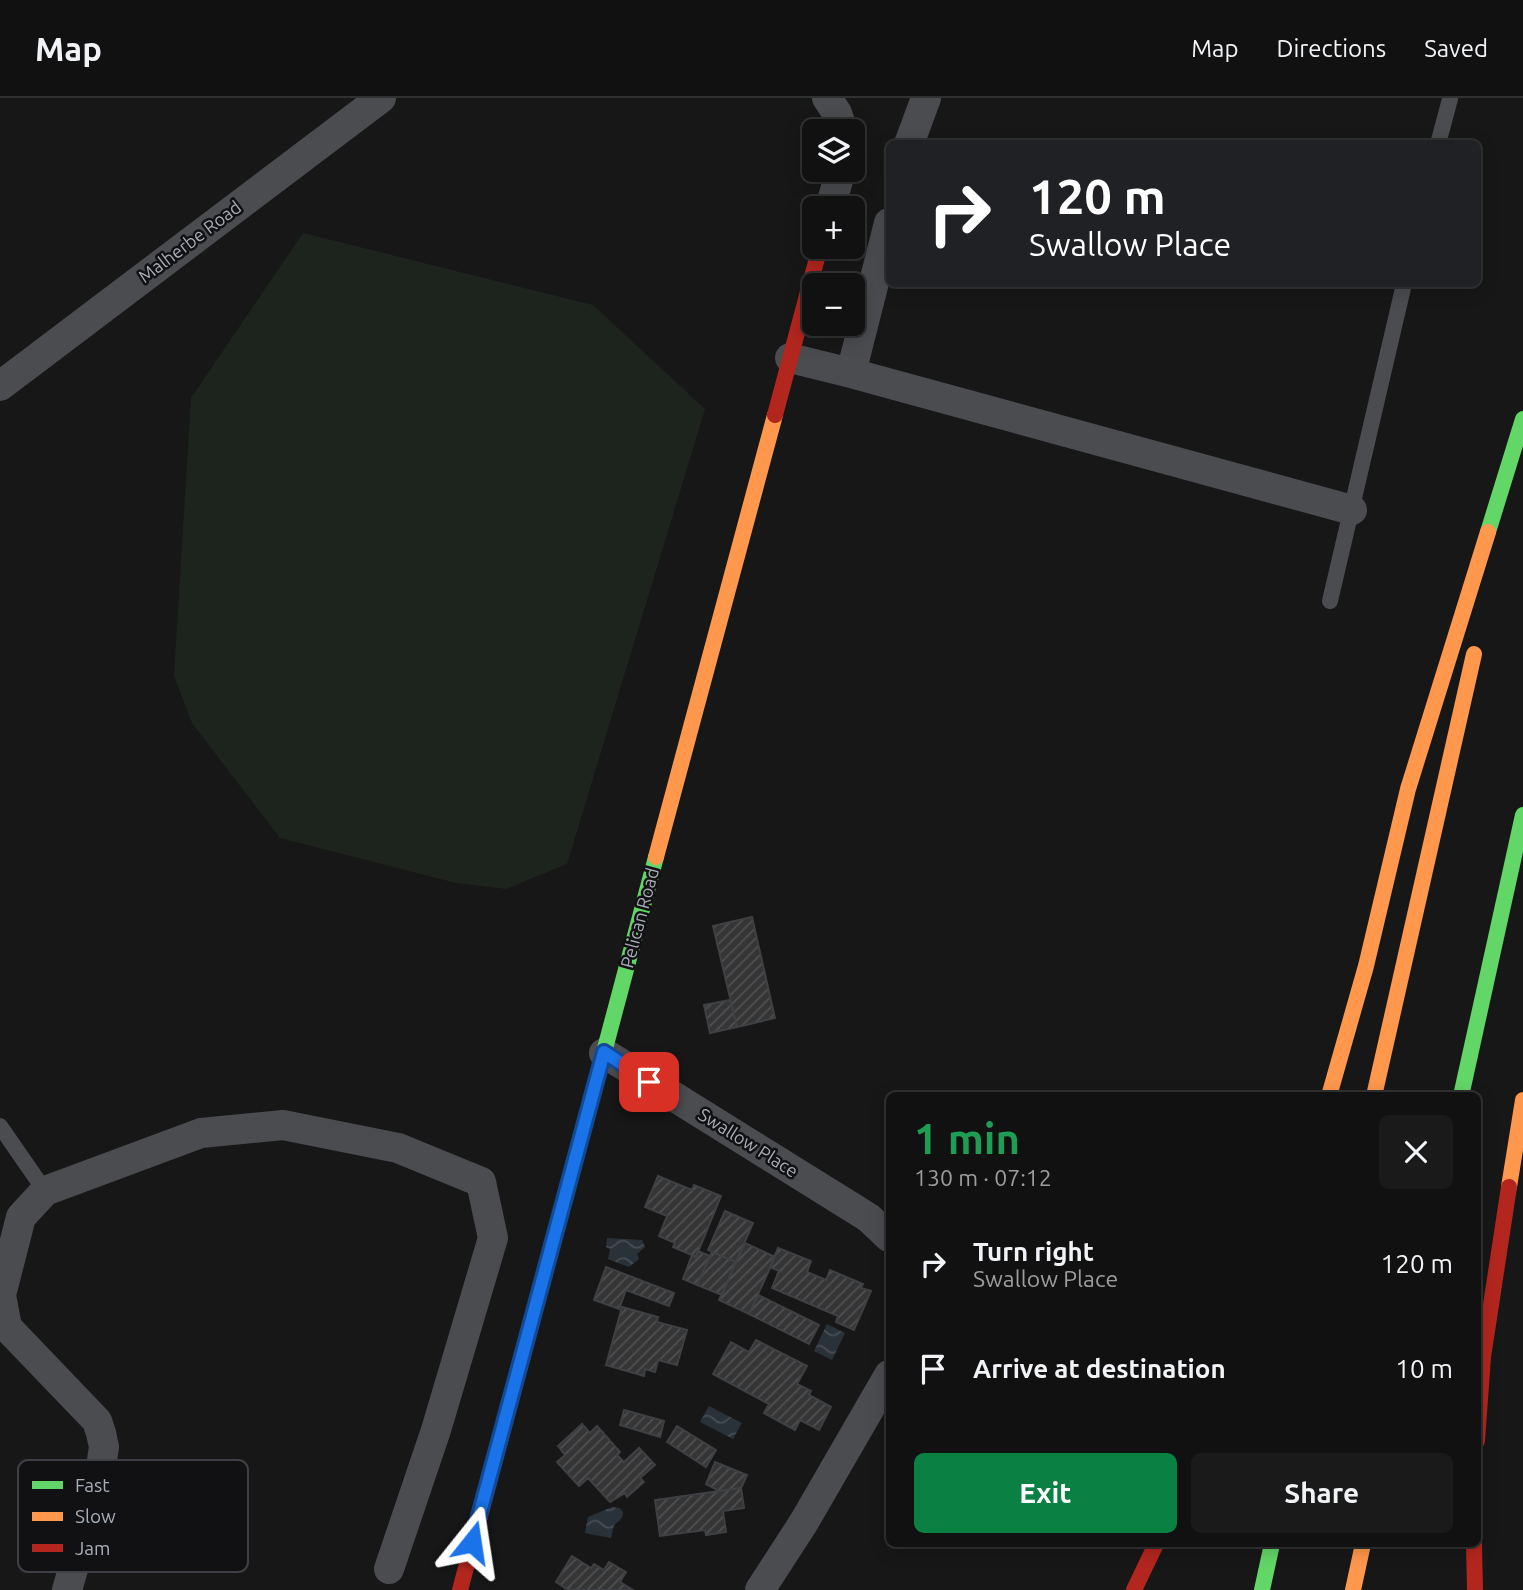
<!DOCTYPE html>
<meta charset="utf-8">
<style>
:root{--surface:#111;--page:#1a1a1a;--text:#f1f3f6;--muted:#9c9d9f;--line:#303131;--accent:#0b8043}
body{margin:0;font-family:Ubuntu,sans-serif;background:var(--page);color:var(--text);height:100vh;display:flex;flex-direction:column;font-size:26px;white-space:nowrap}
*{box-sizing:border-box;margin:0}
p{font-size:23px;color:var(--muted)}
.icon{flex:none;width:38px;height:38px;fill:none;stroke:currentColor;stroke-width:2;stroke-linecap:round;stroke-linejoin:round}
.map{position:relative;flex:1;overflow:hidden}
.side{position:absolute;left:886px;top:994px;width:595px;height:455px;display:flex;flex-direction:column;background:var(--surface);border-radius:10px;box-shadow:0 4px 18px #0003,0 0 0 2px var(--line)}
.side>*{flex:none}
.guide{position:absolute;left:886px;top:42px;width:595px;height:147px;border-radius:10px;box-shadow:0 4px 18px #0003,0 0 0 2px var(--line);background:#202124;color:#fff;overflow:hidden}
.fabs{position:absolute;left:802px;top:21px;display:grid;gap:14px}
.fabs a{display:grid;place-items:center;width:63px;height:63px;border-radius:10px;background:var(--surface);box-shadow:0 4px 18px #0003,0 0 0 2px var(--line);font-size:35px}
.pin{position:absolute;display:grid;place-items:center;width:60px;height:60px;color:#fff;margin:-30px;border-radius:14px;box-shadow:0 4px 10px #0006}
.me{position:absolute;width:77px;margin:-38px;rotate:15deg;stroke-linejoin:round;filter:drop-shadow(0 0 5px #0008)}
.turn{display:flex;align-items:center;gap:24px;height:147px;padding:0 28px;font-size:32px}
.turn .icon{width:91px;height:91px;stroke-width:2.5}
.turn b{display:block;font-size:49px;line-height:60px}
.round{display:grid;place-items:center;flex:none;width:74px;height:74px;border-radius:10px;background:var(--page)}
.summary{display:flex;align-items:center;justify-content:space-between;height:119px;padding:0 28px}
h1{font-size:42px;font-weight:600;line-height:52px;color:#1e9e55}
.button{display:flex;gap:14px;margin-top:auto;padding:14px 28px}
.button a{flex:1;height:80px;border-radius:10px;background:var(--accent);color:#fff;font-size:28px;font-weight:600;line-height:80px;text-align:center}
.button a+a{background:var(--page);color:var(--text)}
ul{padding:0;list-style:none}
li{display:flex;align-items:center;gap:21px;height:105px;padding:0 28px}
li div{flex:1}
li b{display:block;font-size:26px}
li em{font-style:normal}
header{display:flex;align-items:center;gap:42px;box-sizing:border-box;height:98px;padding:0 35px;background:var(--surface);border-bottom:2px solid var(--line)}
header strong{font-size:33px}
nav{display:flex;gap:38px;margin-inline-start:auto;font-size:24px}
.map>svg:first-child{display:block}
.park{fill:#1d241e}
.water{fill:url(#water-waves)}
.building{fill:url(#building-hatch);stroke:#3f4043;stroke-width:2}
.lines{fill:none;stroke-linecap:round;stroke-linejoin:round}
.lane{stroke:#4b4c50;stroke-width:16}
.street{stroke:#4b4c50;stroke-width:30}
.fast{stroke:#63d668;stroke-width:16}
.slow{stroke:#ff974d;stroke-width:16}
.jam{stroke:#b3261e;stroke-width:16}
.route-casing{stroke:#114b97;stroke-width:18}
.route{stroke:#1a73e8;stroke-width:12}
.labels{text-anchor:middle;stroke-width:5;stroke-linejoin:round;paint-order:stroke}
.street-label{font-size:18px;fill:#a8adb8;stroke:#111113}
.key{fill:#111113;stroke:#3e4045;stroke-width:2}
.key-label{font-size:19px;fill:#a8adb8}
</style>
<header>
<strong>Map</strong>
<nav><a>Map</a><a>Directions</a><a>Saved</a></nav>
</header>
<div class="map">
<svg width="1523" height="1492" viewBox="0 0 1523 1492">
<defs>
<pattern id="water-waves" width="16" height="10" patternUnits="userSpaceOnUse" patternTransform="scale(1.75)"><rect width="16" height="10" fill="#2a3239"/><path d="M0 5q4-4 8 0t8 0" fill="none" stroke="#464d54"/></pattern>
<pattern id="building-hatch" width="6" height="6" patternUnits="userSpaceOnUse" patternTransform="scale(1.75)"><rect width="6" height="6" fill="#353536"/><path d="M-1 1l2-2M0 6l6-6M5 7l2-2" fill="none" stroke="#4f5051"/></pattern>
</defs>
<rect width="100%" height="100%" fill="#171717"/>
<path class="park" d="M303 135 593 207 705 311 567 766 506 791 456 785 280 740 192 625 174 578 191 300Z"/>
<path class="water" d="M607 1140 642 1142 645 1149 637 1156 639 1161 629 1169 608 1161 610 1151 606 1149Z
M827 1226 845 1235 832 1262 814 1253Z
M709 1308 742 1325 733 1341 700 1324Z
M612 1409 620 1410 623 1414 622 1420 614 1427 611 1440 585 1435 588 1419Z"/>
<path class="building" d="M752 819 775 920 737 929 713 828Z
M730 902 737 929 710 935 704 907Z
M658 1078 692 1092 694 1087 721 1098 696 1159 673 1149 675 1145 659 1138 667 1118 645 1109Z
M725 1113 753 1125 736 1164 708 1152Z
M745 1145 775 1159 749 1216 719 1202Z
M778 1150 811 1163 807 1174 826 1182 830 1172 863 1186 861 1190 871 1193 854 1232 836 1224 838 1218 772 1190 779 1173 770 1169Z
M698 1153 710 1158 697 1187 683 1181 692 1157 696 1159Z
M712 1154 736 1164 722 1197 697 1187Z
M606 1169 674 1195 669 1208 626 1192 619 1211 594 1202Z
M758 1197 819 1227 809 1246 749 1216Z
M622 1209 658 1219 657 1224 687 1232 677 1267 658 1262 655 1274 645 1271 644 1278 606 1267Z
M756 1242 807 1268 797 1286 811 1293 809 1297 831 1309 819 1332 800 1322 795 1332 764 1315 769 1306 713 1276 731 1244 749 1254Z
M624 1312 664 1323 660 1339 620 1327Z
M582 1326 590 1335 597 1328 620 1354 617 1357 624 1364 639 1350 655 1367 640 1380 644 1384 627 1399 625 1395 610 1404 588 1380 579 1388 557 1364 565 1357 558 1348Z
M677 1328 716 1352 706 1369 667 1344Z
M715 1364 747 1377 741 1390 719 1393 706 1386Z
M741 1390 744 1410 723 1413 726 1434 706 1437 705 1432 660 1438 655 1402Z
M572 1458 591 1470 594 1466 604 1472 609 1464 626 1474 620 1484 633 1492H568L556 1484Z"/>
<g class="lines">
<path class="lane" d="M1438 46 1450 1
M1330 503 1404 186
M0 1028 45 1093"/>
<path class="street" d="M827 0 837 15 843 33
M909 46 926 0
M830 110 841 72
M790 260 851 275 889 125
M851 275 1352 412
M0 288 381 0
M604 955 869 1120 889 1139
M67 1492 99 1382 104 1349 101 1335 97 1323 7 1229 1 1197 21 1119 45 1093 201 1035 283 1027 398 1050 481 1084 493 1140 436 1332 389 1471
M760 1492 804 1424 889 1277"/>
<path class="fast" d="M1488 434 1523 321
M1461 998 1523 717
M559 1123 656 759
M1262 1492 1272 1446"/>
<path class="slow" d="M656 759 775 317
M1329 998 1366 868 1408 691 1488 434
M1374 998 1474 556
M1509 1089 1523 1002
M1353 1492 1363 1446"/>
<path class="jam" d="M775 317 820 149
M1477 1343 1483 1259 1509 1089
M1474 1446 1475 1492
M460 1492 559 1123
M1134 1492 1156 1446"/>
</g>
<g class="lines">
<defs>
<path id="route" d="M472 1444 604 954 649 984"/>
</defs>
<use href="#route" class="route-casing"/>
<use href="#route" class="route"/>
</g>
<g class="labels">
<g class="street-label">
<text transform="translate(190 144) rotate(-37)" y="6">Malherbe Road</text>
<text transform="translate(640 820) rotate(-75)" y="6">Pelican Road</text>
<text transform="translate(748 1045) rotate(32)" y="6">Swallow Place</text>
</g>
</g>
<rect x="18" y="1362" width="230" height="112" rx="10" class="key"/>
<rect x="32" y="1383" width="31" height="8" fill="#63d668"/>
<rect x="32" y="1414" width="31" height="9" fill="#ff974d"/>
<rect x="32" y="1446" width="31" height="8" fill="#b3261e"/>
<g class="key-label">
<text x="75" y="1394">Fast</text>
<text x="75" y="1425">Slow</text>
<text x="75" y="1457">Jam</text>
</g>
</svg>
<div class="fabs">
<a><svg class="icon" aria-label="layers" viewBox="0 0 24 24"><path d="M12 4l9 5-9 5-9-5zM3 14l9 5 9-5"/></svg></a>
<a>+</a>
<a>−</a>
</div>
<div class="pin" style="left:649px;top:984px;background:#d93025"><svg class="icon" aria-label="arrive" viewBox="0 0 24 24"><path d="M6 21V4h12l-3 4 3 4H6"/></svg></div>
<svg class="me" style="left:472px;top:1444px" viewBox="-20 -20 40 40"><path d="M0-17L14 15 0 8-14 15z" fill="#1a73e8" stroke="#fff" stroke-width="4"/></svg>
<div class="guide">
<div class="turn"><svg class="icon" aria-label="right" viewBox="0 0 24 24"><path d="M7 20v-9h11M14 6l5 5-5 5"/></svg><div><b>120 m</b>Swallow Place</div></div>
</div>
<section class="side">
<div class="summary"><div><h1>1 min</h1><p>130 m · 07:12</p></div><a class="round"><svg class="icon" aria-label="close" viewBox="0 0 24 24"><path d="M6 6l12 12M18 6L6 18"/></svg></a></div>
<ul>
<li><svg class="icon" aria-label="right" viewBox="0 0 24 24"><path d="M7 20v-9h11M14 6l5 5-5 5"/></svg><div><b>Turn right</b><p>Swallow Place</p></div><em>120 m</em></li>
<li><svg class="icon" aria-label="arrive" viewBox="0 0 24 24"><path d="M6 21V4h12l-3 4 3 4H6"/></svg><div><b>Arrive at destination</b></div><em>10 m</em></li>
</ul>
<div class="button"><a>Exit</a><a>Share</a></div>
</section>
</div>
